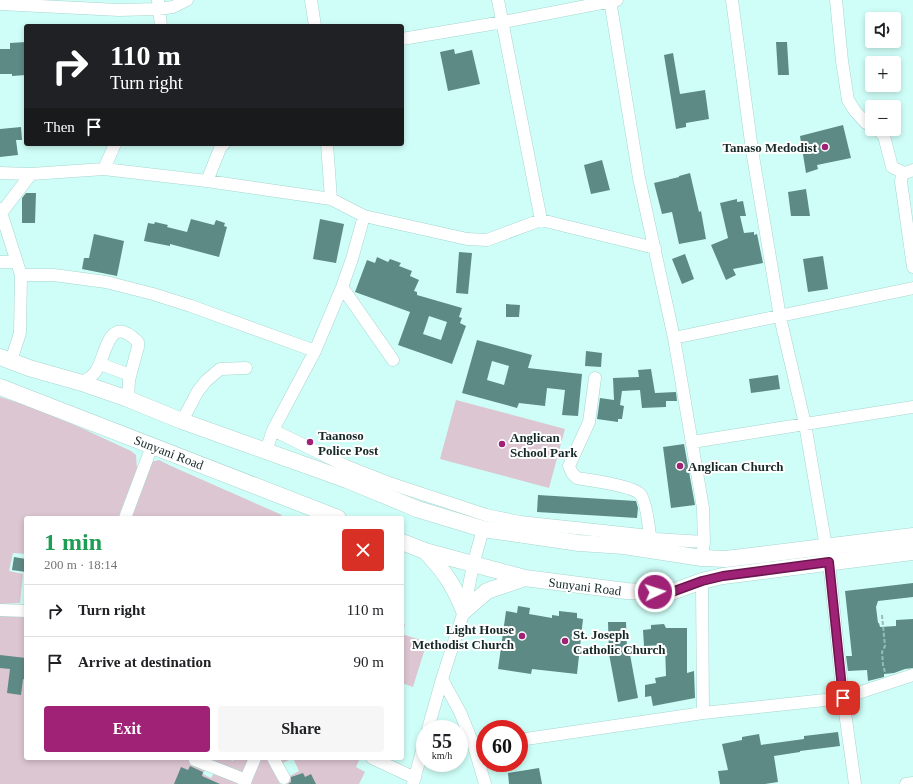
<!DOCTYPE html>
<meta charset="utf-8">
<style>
:root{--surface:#fff;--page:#f6f6f6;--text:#202124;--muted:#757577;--line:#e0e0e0;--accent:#a02276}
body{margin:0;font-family:"Times New Roman",serif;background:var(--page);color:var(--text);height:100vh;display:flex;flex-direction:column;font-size:15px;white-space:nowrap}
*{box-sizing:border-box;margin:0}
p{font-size:13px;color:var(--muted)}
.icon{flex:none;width:22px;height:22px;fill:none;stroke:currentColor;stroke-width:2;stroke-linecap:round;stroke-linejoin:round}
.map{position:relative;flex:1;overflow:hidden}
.details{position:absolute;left:24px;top:516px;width:380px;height:244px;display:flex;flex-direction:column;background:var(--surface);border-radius:4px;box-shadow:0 2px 6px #0003}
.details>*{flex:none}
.guide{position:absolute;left:24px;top:24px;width:380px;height:122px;border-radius:4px;box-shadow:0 2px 6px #0003;background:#202124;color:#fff;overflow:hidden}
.tools{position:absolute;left:865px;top:12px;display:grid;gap:8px}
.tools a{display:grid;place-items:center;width:36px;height:36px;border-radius:4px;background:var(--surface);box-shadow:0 2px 6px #0003;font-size:20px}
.speed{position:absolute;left:416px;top:720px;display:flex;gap:8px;font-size:20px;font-weight:700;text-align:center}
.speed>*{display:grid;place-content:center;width:52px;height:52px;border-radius:50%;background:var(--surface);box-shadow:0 2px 6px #0003;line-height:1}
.speed small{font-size:10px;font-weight:400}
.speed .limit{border:6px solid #d22;background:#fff;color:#111}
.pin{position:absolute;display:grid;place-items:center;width:34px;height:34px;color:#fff;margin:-17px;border-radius:8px;box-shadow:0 2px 6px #0006}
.me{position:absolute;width:44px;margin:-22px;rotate:86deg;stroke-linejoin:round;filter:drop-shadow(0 0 3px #0008)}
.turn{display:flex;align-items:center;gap:14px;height:84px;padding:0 20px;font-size:18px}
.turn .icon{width:52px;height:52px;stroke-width:2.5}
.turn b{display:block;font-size:28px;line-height:34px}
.then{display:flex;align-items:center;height:38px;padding:0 20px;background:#0003;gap:8px;font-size:15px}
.round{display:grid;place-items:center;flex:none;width:42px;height:42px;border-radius:4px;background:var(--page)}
.headline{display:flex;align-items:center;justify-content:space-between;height:68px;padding:0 20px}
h1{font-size:24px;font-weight:700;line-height:30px;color:#1e9e55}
.primary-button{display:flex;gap:8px;margin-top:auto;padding:8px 20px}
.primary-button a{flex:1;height:46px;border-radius:4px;background:var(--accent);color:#fff;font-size:16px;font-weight:700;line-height:46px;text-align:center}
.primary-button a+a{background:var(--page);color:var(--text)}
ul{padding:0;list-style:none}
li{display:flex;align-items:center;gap:12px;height:52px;padding:0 20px;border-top:1px solid var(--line)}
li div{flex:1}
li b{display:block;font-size:15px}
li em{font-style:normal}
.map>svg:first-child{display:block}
.green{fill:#dcc6d1}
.building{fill:#5e8a85;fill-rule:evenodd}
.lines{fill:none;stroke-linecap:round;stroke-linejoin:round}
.minor-casing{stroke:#a7d5cf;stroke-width:13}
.major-casing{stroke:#a7d5cf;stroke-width:17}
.path{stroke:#96bcb7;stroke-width:2;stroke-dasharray:4 2;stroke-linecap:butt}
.minor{stroke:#fff;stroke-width:12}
.major{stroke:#fff;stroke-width:16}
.route-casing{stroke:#68164d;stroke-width:10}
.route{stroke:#a02276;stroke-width:7}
.poi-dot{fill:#a02276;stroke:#fff;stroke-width:1.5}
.labels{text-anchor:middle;stroke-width:4;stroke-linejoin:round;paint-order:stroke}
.poi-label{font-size:13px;font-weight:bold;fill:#162927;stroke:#fff;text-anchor:start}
.street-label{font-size:13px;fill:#162927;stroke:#fff}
</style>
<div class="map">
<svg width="913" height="784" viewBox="0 0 913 784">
<rect width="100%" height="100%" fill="#cffef8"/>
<path class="green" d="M0 397C45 410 88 431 131 451L136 455 137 469 118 518H26V554L13 553 9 571 23 574 20 603 0 604Z
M456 400 565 429 549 488 440 459Z
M159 460 171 466 282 515 280 518H130L151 462Z
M0 616H26V758H193L205 770 203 774 211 778 214 773 198 758H226L233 761 234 758H268L280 784H0Z
M402 623 405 624 402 634 427 642 413 687 402 683Z
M276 758H360L356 767 365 772 359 784H282L289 781 288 777 299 771 293 758 281 764Z"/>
<path class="building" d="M26 42V75L12 76V74H0V49H10V43Z
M776 42H787L789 75H778Z
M454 49 455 54 472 50 480 84 448 91 440 52Z
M673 53 680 94 705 90 709 119 686 123V127L676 129 664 55Z
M843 125 851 158 817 165 818 169 806 173 800 136Z
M21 127 22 140H16L18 155 0 157V129Z
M602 160 610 190 591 194 584 165Z
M690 173 699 212 701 211 706 239 679 244 672 212 662 214 654 183 679 177V176Z
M806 189 810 216H791L788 192Z
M26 193H36L35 223H22V198Z
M737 199V202L743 201 746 216H740L744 233 754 232V235L757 234 763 263 733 269 736 275 726 280 711 245 728 238 720 203Z
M191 219 214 225 216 220 225 223 224 226 227 227 219 257 170 244V246L144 241 148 223 154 224 155 222 168 225 167 227 187 232Z
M320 219 344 224 336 263 313 259Z
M94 234 124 241 117 276 82 269 84 258H89Z
M459 252 472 253 468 294 456 293Z
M685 254 694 279 682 284 672 259Z
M823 256 828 289 808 292 803 259Z
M377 257 388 262 390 259 401 263 399 266 412 271 410 276 419 280 414 291 417 292V295L462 308 459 317 462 318 460 323 466 326 452 364 398 345 410 312 355 292 367 260 375 263ZM429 316 447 322 441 340 423 334Z
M506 304 520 305 519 317H506Z
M477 340 532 355 528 368 582 374 578 416 562 415 565 390 547 388 545 406 519 403 517 408 462 393ZM492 361 509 366 504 385 487 380Z
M586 351 602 353 601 367 585 366Z
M651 369 655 393 676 392 677 401H666V407L642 408 640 390 622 391 620 405 624 406 622 419H618V422L597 419 600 398 614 400 613 378 639 377 638 370Z
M778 375 780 389 751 393 749 379Z
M684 444 695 505 671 508 663 447Z
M538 495 636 501 638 508 637 518 537 512Z
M14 557 26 559V572L12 570Z
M913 583V597L878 601 876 607 878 623H879L880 627 896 626V620L913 619V668L905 669 894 673 884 674V677L868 681 867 670 848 671 846 656H852L845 591Z
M518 606 530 608 529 614 552 618V615L559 616V611L577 613V618L583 619 577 674 532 669 531 674 498 669 506 611 517 613Z
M608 622H626L627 649H629L638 698 618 702 609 654Z
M664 624 666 628H687V673L694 671 695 698 653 706 651 696 645 697V685L656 683 655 678 666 676 665 645 644 646 643 630 651 629V625Z
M0 655 26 658V680L23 679 21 695 7 693 10 669 0 668Z
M838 732 840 746 800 751V752L774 756 778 782 765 784H720L718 771 728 770 722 744 742 740V737L759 734 761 745 804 739V736Z
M190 766 203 772 202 776 220 784H174L181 767 188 770Z
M539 768 542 784H509L508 773Z
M303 773 305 777 311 774 316 784H288L291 782V777Z"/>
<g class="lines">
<defs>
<path id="minor" d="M158 0 161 26
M311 0 315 26
M498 0 541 220
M610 0 639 178 674 338 703 508 704 542 702 558
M732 0 752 150 780 317 805 424 826 547
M836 0 842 61 848 100 855 111 866 123 872 126
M0 4 119 10 158 9 173 7 187 0
M402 39 503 22 617 0
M877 129 884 136 892 167 902 172
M327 144 331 199
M104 169 115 144
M913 170 905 173 902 172 901 182 913 267
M0 173 31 174 104 169 207 181 331 199 364 216 467 239 487 240 541 220 655 248
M207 181 221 146 224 144
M0 209 21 275 20 333 11 361
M2 212 31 174
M0 262H17
M21 275H54L106 282 153 294 191 306 315 351
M342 287 393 360
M674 338 913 288
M100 364 130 375
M595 378 589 422 569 466 572 473 577 478C590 480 633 486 640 494 646 500 649 527 650 536L655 539 704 542
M82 383C87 379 92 377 96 371 107 354 108 312 138 342V347L129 380 128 399
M182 421 198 391 206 381 220 369 246 368
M273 430 346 466 392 484 486 515 520 522 650 536
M692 442 913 407
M266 451 273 430 315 351 342 287 352 259 364 216
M125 518 152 446
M829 562 843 698 855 784
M702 581 703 713
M0 610 26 611
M442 679 460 712 474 746 485 784
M428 729 442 679 464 611 473 565 483 529
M519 740 703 713 843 698 913 675
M273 758 284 778
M372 758 415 778
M195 760 246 780
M244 784 255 758
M413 784 425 740
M906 784 913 783"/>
<path id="major" d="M0 357 29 368 82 383 128 399 182 421 347 480 417 509 483 529 579 543 624 546 702 558 726 559 913 536
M0 387 338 518
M402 542 425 551 525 578 626 591 669 593 702 581 723 576 913 552
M425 551C444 571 454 585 464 611L487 591 525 578"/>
</defs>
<use href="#minor" class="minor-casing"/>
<use href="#major" class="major-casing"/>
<path class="path" d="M882 615 885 646 882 652 883 665 885 672"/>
<use href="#minor" class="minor"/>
<use href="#major" class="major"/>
</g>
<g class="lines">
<defs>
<path id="route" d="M655 592 669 593 702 581 723 576 829 562 843 698"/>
</defs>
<use href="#route" class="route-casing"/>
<use href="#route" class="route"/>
</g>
<g class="poi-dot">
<circle cx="825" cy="147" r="4"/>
<circle cx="310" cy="442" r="4"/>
<circle cx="502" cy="444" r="4"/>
<circle cx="680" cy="466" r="4"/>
<circle cx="522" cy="636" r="4"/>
<circle cx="565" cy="641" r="4"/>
</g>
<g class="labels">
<g class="poi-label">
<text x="817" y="152" text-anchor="end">Tanaso Medodist</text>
<text x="318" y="440">Taanoso<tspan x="318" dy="15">Police Post</tspan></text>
<text x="510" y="442">Anglican<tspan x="510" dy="15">School Park</tspan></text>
<text x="688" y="471">Anglican Church</text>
<text x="514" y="634" text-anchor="end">Light House<tspan x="514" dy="15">Methodist Church</tspan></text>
<text x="573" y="639">St. Joseph<tspan x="573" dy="15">Catholic Church</tspan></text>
</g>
<g class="street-label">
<text transform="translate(169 452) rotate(21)" y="5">Sunyani Road</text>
<text transform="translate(585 586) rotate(7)" y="5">Sunyani Road</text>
</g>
</g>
</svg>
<div class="tools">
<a><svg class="icon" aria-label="sound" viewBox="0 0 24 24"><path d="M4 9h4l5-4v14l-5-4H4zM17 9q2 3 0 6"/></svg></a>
<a>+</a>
<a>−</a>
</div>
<div class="speed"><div>55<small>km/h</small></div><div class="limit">60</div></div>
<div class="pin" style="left:843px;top:698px;background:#d93025"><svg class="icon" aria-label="arrive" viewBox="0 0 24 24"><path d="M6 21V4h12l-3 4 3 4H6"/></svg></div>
<svg class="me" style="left:655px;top:592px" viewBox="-20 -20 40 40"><circle r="17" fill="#a02276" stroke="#fff" stroke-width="3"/><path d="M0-11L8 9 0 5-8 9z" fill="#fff"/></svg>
<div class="guide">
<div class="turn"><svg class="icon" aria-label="right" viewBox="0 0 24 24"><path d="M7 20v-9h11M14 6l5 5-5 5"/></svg><div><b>110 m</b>Turn right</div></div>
<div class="then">Then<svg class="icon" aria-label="arrive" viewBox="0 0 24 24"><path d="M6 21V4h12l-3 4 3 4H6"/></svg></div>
</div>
<section class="details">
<div class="headline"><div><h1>1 min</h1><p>200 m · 18:14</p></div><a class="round" style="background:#d93025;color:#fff"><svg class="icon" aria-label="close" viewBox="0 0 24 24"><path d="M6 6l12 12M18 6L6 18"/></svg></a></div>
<ul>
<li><svg class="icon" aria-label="right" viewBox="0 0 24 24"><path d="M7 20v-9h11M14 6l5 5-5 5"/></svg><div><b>Turn right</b></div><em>110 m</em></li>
<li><svg class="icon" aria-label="arrive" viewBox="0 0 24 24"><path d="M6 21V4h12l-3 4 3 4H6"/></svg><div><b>Arrive at destination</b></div><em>90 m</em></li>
</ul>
<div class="primary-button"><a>Exit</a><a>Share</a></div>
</section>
</div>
